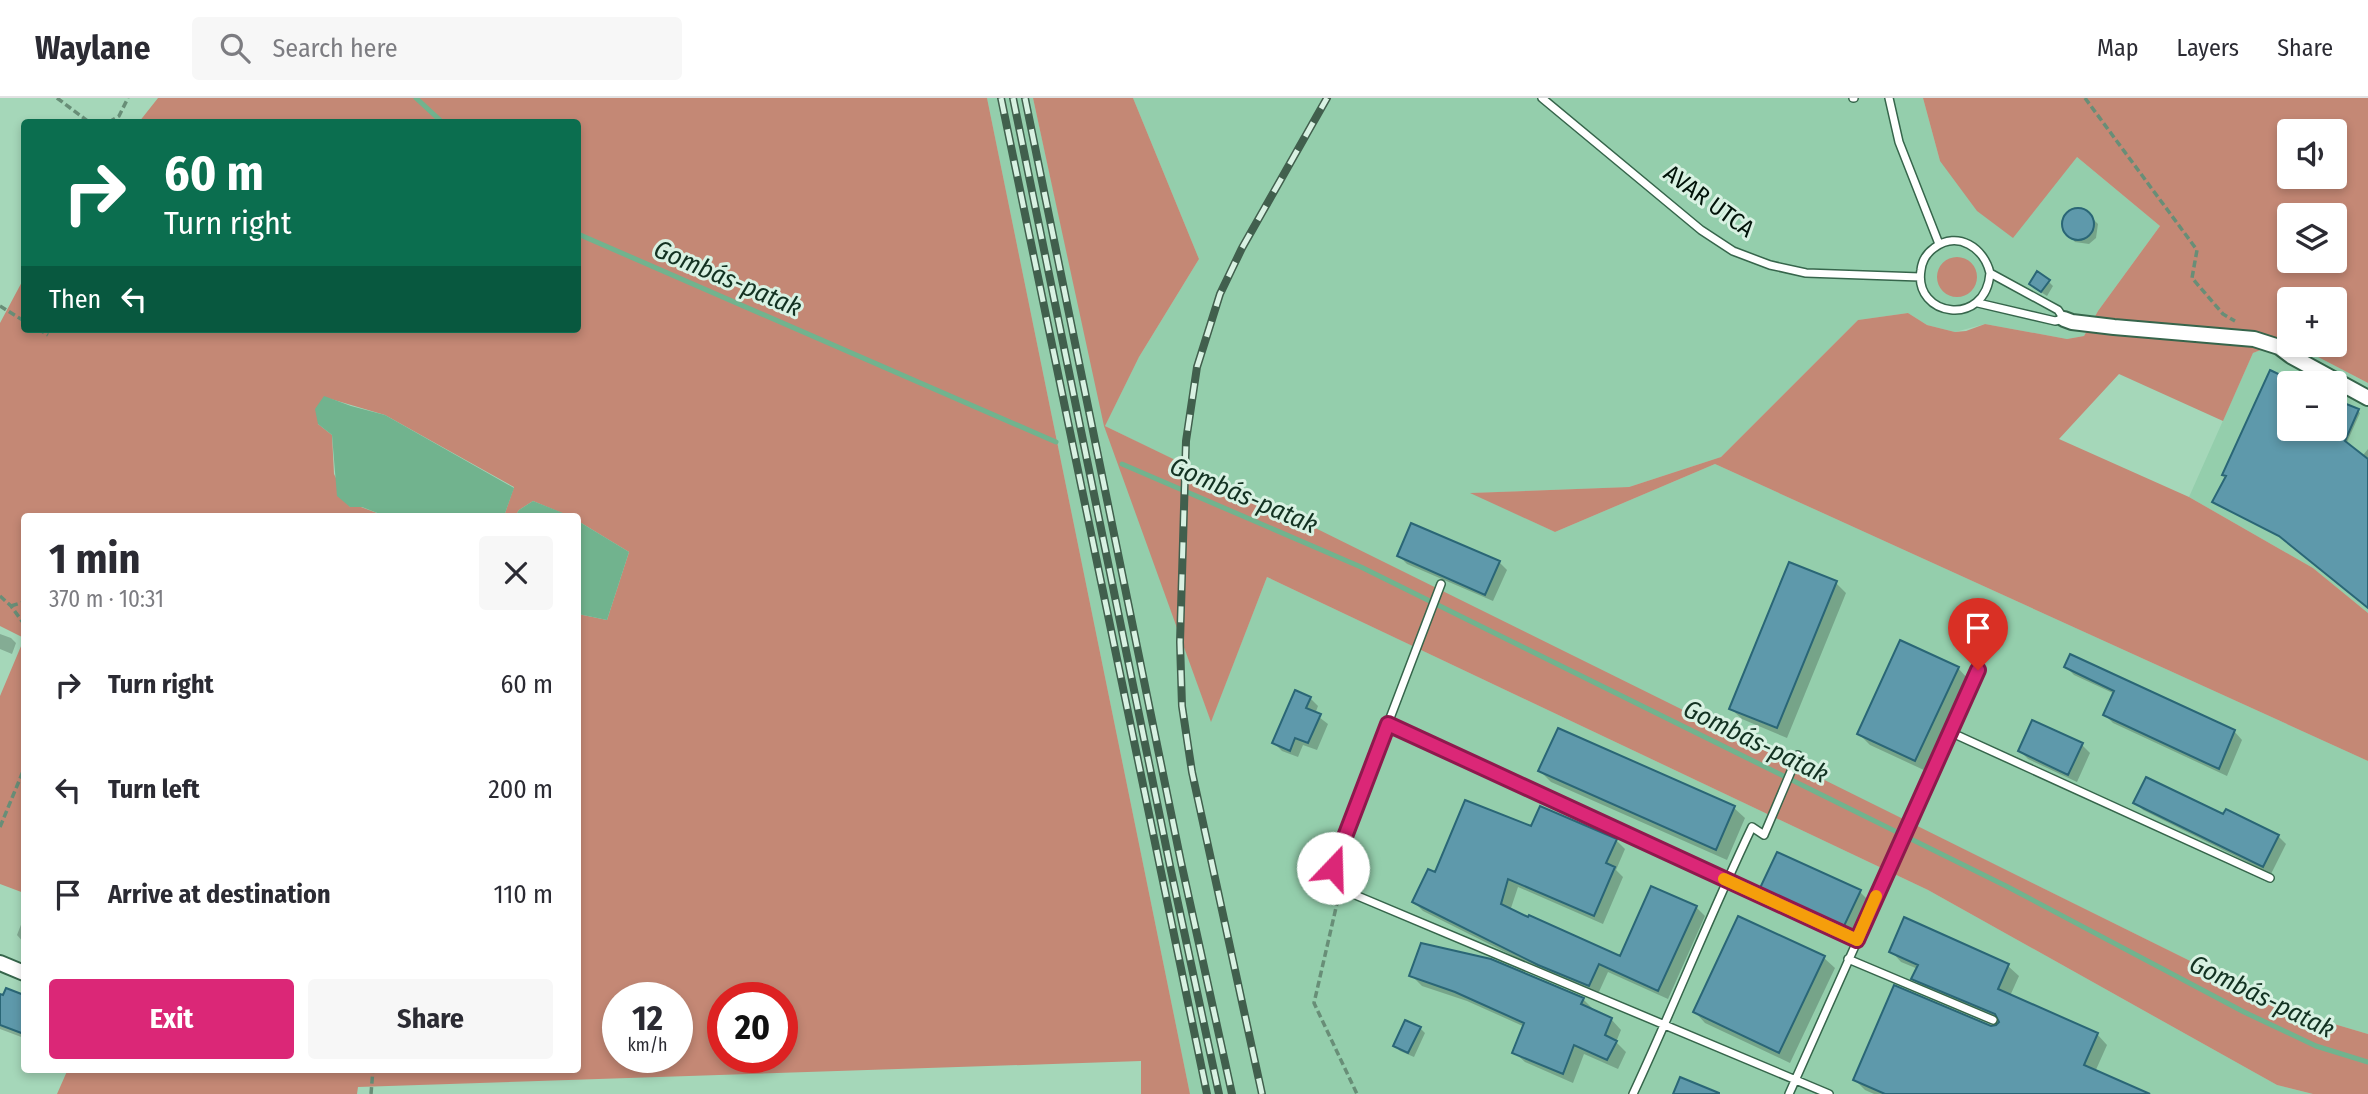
<!DOCTYPE html>
<meta charset="utf-8">
<style>
:root{--surface:#fff;--page:#f7f7f7;--text:#2b2b33;--muted:#7c7c81;--line:#e1e1e2;--accent:#db2777}
body{margin:0;font-family:"Fira Sans Condensed",sans-serif;background:var(--page);color:var(--text);height:100vh;display:flex;flex-direction:column;font-size:26px;white-space:nowrap}
*{box-sizing:border-box;margin:0}
p{font-size:23px;color:var(--muted)}
.icon{flex:none;width:38px;height:38px;fill:none;stroke:currentColor;stroke-width:2;stroke-linecap:round;stroke-linejoin:round}
.map{position:relative;flex:1;overflow:hidden}
.sheet{position:absolute;left:21px;top:415px;width:560px;height:560px;display:flex;flex-direction:column;background:var(--surface);border-radius:7px;box-shadow:0 4px 10px #0003}
.sheet>*{flex:none}
.top-card{position:absolute;left:21px;top:21px;width:560px;height:214px;border-radius:7px;box-shadow:0 4px 10px #0003;background:#0b6e4f;color:#fff;overflow:hidden}
.buttons{position:absolute;left:2277px;top:21px;display:grid;gap:14px}
.buttons a{display:grid;place-items:center;width:70px;height:70px;border-radius:7px;background:var(--surface);box-shadow:0 4px 10px #0003;font-size:35px}
.speed{position:absolute;left:602px;top:884px;display:flex;gap:14px;font-size:35px;font-weight:700;text-align:center}
.speed>*{display:grid;place-content:center;width:91px;height:91px;border-radius:50%;background:var(--surface);box-shadow:0 4px 10px #0003;line-height:1}
.speed small{font-size:18px;font-weight:400}
.speed .limit{border:10px solid #d22;background:#fff;color:#111}
.pin{position:absolute;display:grid;place-items:center;width:60px;height:60px;color:#fff;margin:-72px -30px;border-radius:50% 50% 50% 0;rotate:-45deg;box-shadow:0 0 7px #0007}
.pin .icon{rotate:45deg}
.me{position:absolute;width:77px;margin:-38px;rotate:21deg;stroke-linejoin:round;filter:drop-shadow(0 0 5px #0008)}
.turn{display:flex;align-items:center;gap:24px;height:147px;padding:0 28px;font-size:32px}
.turn .icon{width:91px;height:91px;stroke-width:2.5}
.turn b{display:block;font-size:49px;line-height:60px}
.then{display:flex;align-items:center;height:66px;padding:0 28px;background:#0003;gap:14px;font-size:26px}
.round{display:grid;place-items:center;flex:none;width:74px;height:74px;border-radius:7px;background:var(--page)}
.summary{display:flex;align-items:center;justify-content:space-between;height:119px;padding:0 28px}
h1{font-size:42px;font-weight:700;line-height:52px}
.button{display:flex;gap:14px;margin-top:auto;padding:14px 28px}
.button a{flex:1;height:80px;border-radius:7px;background:var(--accent);color:#fff;font-size:28px;font-weight:700;line-height:80px;text-align:center}
.button a+a{background:var(--page);color:var(--text)}
ul{padding:0;list-style:none}
li{display:flex;align-items:center;gap:21px;height:105px;padding:0 28px}
li div{flex:1}
li b{display:block;font-size:26px}
li em{font-style:normal}
header{display:flex;align-items:center;gap:42px;box-sizing:border-box;height:98px;padding:0 35px;background:var(--surface);border-bottom:2px solid var(--line)}
header strong{font-size:33px}
nav{display:flex;gap:38px;margin-inline-start:auto;font-size:24px}
.search{width:490px;height:63px;background:var(--page);display:flex;align-items:center;gap:18px;box-sizing:border-box;padding:0 24px;border-radius:7px;color:var(--muted);font-size:26px}
.map>svg:first-child{display:block}
.built{fill:#94ceac;fill-rule:evenodd}
.green{fill:#c48875;fill-rule:evenodd}
.water{fill:#71b38e}
.shadow{fill:#0003}
.lines{fill:none;stroke-linecap:round;stroke-linejoin:round}
.stream{stroke:#71b38e;stroke-width:5}
.building{fill:#5e99ab;stroke:#2a6676;stroke-width:2}
.lane-casing{stroke:#36654b;stroke-width:10}
.street-casing{stroke:#36654b;stroke-width:18}
.path{stroke:#688e77;stroke-width:3.5;stroke-dasharray:7 3.5;stroke-linecap:butt}
.lane{stroke:#fff;stroke-width:7}
.street{stroke:#fff;stroke-width:14}
.rail-casing{stroke:#415f4d;stroke-width:8}
.rail{stroke:#d8f1e2;stroke-width:5;stroke-dasharray:16;stroke-linecap:butt}
.route-casing{stroke:#8e194d;stroke-width:18}
.route{stroke:#db2777;stroke-width:12}
.slow{stroke:#f59e0b;stroke-width:12}
.labels{text-anchor:middle;stroke-width:6;stroke-linejoin:round;paint-order:stroke}
.street-label{font-size:24px;fill:#021309;stroke:#d8f1e2}
.water-label{font-size:26px;font-style:italic;fill:#133222;stroke:#d8f1e2}
</style>
<header>
<strong>Waylane</strong>
<div class="search"><svg class="icon" aria-label="search" viewBox="0 0 24 24"><circle cx="10" cy="10" r="6"/><path d="M15 15l6 6"/></svg>Search here</div>
<nav><a>Map</a><a>Layers</a><a>Share</a></nav>
</header>
<div class="map">
<svg width="2368" height="996" viewBox="0 0 2368 996">
<rect width="100%" height="100%" fill="#a5d7b9"/>
<path class="built" d="M987 0H1033L1105 327 1139 259 1199 161 1133 0H1923L1940 63 2077 59 2160 128 2098 213 2084 238 2067 241 1985 226 1955 234 1927 227 1908 215 1858 222 1721 359 1629 389 1472 395 1555 434 1715 366 2368 663V936L2324 923 2253 894 1105 328 1211 623 1267 479 1928 792 2277 987 2313 996H1190Z
M2286 242 2289 244V247H2295L2368 285V515L2313 470 2189 399 2253 255ZM2289 285H2334V331H2289Z"/>
<path class="green" d="M158 0H987L1190 996H1141V963L358 989 357 996H57L68 971H578V516L607 522 629 454 578 423V418H569L533 403 519 412 515 418H504L514 389 385 317 324 299 318 326 332 337 334 376 350 409H361L385 418H24V540L0 528V225L24 180V231H578V24H139ZM618 900H677V959H618ZM723 900H782V959H723Z
M1033 0H1133L1199 161 1139 259 1105 328 1293 419 2253 894 2324 923 2368 936V996H2313L2277 987 1928 792 1267 479 1211 624 1104 328Z
M1923 0H2368V285L2295 247H2334V201H2289V244L2286 242 2253 255 2223 323 2119 276 2059 341 2189 399 2313 470 2368 515V663L1715 366 1555 434 1470 395 1629 389 1721 359 1858 222 1908 215 1927 227 1955 234 1966 233 1985 226 2067 241 2084 238 2098 213 2160 128 2077 59 2013 140 1977 113 1940 63ZM2289 33H2334V79H2289ZM2289 117H2334V163H2289Z
M1937 179a20 20 0 1 1 40 0a20 20 0 1 1-40 0Z
M24 541V795L0 786V598Z"/>
<path class="water" d="M324 298 351 308 385 317 514 390 504 418H385L362 409H350L337 398 332 337 318 326 315 311Z
M533 403 568 417 569 418H515L519 412Z
M578 423 629 454 607 522 578 516Z"/>
<path class="shadow" d="M2075 111 2085 113 2098 126 2096 140 2089 146 2075 144 2064 130 2066 116Z
M2048 183 2053 188 2047 198 2036 191Z
M2271 274 2295 285H2289V331H2334L2358 313 2360 315 2314 418 2368 351V509L2227 379Z
M1399 458 1499 464 1507 472 1493 503 1407 466Z
M1836 485 1846 495 1787 640 1742 621 1731 611Z
M0 536 11 540 16 545 12 556 0 551Z
M2066 569 2234 633 2242 642 2227 678 2113 625 2105 617 2115 596 2074 577Z
M1958 570 1968 581 1926 673 1870 647 1859 636Z
M1310 600 1318 608 1315 616 1328 626 1317 652 1303 647 1298 659 1282 653 1274 645Z
M1559 632 1734 710 1745 720 1727 762 1551 684 1540 673Z
M2082 647 2090 655 2077 684 2028 661 2020 653Z
M2135 704 2224 718 2278 738 2286 746 2271 776 2143 712Z
M1532 730 1616 742 1625 751 1616 772 1623 779 1603 826 1518 789 1510 813 1620 860 1696 809 1705 818 1668 901 1608 874 1598 896 1549 876 1423 813 1414 804 1436 776Z
M1762 790 1860 794 1868 802 1853 835 1770 798Z
M24 819V845L17 837Z
M1891 853 2008 868 2019 878 2010 898 2097 936 2107 947 2095 974 2146 996H1874L1865 992 1855 982 1990 929H1997L2001 924 1924 891 1913 881 1918 871 1901 864Z
M1824 860 1835 870 1790 965 1705 925 1695 914Z
M1411 877 1583 901 1593 911 1592 913 1611 921 1621 932 1616 944 1626 954 1618 971 1584 956 1573 985 1525 964 1514 954 1525 929 1467 903 1422 888Z
M7 892 24 899V940L0 931V898L4 899Z
M1420 930 1425 935 1414 959 1400 953 1395 948Z"/>
<g class="lines">
<path class="stream" d="M416 0 442 24
M578 136 1056 344
M1122 366 1361 469 2008 789 2244 914 2316 948 2368 964"/>
</g>
<path class="building" d="M2062 126a16 16 0 1 1 32 0a16 16 0 1 1-32 0Z
M2037 173 2050 182 2041 194 2029 186Z
M2270 272 2289 281V331H2334V301L2359 311 2345 343 2368 361V510L2279 438 2212 404 2226 378 2222 377Z
M1411 425 1500 463 1485 497 1397 458Z
M1789 464 1837 483 1777 630 1729 611Z
M1900 542 1959 569 1915 663 1857 636Z
M2070 556 2235 632 2219 671 2103 617 2114 593 2064 569Z
M1295 592 1311 599 1306 610 1321 616 1308 645 1295 640 1290 653 1272 645Z
M2032 622 2083 645 2068 677 2018 653Z
M1558 630 1735 708 1716 752 1538 673Z
M2146 679 2223 716 2226 711 2279 737 2263 769 2133 705Z
M1465 702 1531 728 1540 708 1617 741 1606 765 1615 769 1594 818 1508 781 1501 806 1528 819 1529 817 1620 858 1651 788 1697 808 1658 893 1599 866 1589 888 1538 867 1412 804 1428 771 1435 774Z
M1777 754 1861 792 1844 828 1760 790Z
M1738 818 1825 858 1779 955 1693 914Z
M1904 819 2009 866 1998 891 2098 935 2084 967 2150 996H1885L1853 982 1894 887 1991 928 1996 927 1999 924 1995 916 1911 881 1918 867 1889 854Z
M1421 845 1491 861 1584 900 1581 906 1612 920 1605 937 1617 943 1607 962 1574 947 1563 976 1512 955 1524 925 1455 894 1409 878Z
M6 890 24 897V936L0 927V896L3 897Z
M1405 922 1421 929 1408 955 1393 948Z
M1680 979 1719 995V996H1673Z"/>
<g class="lines">
<defs>
<path id="lane" d="M1542 0 1701 132 1733 153 1770 167 1806 175 1920 179
M1853 0H1854
M1889 0 1899 44 1939 146
M1978 205 2055 223 2064 221 2058 212 1990 175C1984 150 1958 132 1934 150 1927 155 1922 163 1921 172 1913 219 1986 230 1990 175
M1441 486 1333 770 1335 783 1341 791 1829 996
M1388 626 1857 842
M1950 634 2270 780
M1848 861 1993 922
M1633 996C1674 908 1710 817 1752 729L1764 737 1798 657
M1789 996 1978 572"/>
<path id="street" d="M2064 221 2072 224 2114 229 2254 241 2279 249 2291 258 2368 300
M0 865 24 875"/>
</defs>
<use href="#lane" class="lane-casing"/>
<use href="#street" class="street-casing"/>
<path class="path" d="M57 0 89 24H98
M2085 0 2197 152 2192 180 2223 216 2235 223
M109 24 119 18 128 0
M0 208 24 223
M38 231 48 237
M0 498 11 508 24 526
M11 508 24 504
M0 729 24 671
M1338 801 1314 905 1357 996
M371 996 373 971"/>
<use href="#lane" class="lane"/>
<use href="#street" class="street"/>
<defs>
<path id="rail" d="M1001 0 1207 996
M1013 0 1170 768 1219 996
M1025 0 1181 764 1232 996
M1262 996 1192 674 1182 608 1180 544 1186 343 1197 269 1220 196 1242 150 1327 0"/>
</defs>
<use href="#rail" class="rail-casing"/>
<use href="#rail" class="rail"/>
</g>
<g class="lines">
<defs>
<path id="route" d="M1333 770 1388 626 1857 842 1978 572"/>
</defs>
<use href="#route" class="route-casing"/>
<use href="#route" class="route"/>
<path class="slow" d="M1724 781 1857 842 1876 798"/>
</g>
<g class="labels">
<g class="street-label">
<text transform="translate(1709 103) rotate(36)" y="8">AVAR UTCA</text>
</g>
<g class="water-label">
<text transform="translate(728 180) rotate(23)" y="9">Gombás-patak</text>
<text transform="translate(1244 397) rotate(23)" y="9">Gombás-patak</text>
<text transform="translate(1756 643) rotate(26)" y="9">Gombás-patak</text>
<text transform="translate(2262 898) rotate(26)" y="9">Gombás-patak</text>
</g>
</g>
</svg>
<div class="buttons">
<a><svg class="icon" aria-label="sound" viewBox="0 0 24 24"><path d="M4 9h4l5-4v14l-5-4H4zM17 9q2 3 0 6"/></svg></a>
<a><svg class="icon" aria-label="layers" viewBox="0 0 24 24"><path d="M12 4l9 5-9 5-9-5zM3 14l9 5 9-5"/></svg></a>
<a>+</a>
<a>−</a>
</div>
<div class="speed"><div>12<small>km/h</small></div><div class="limit">20</div></div>
<div class="pin" style="left:1978px;top:572px;background:#d93025"><svg class="icon" aria-label="arrive" viewBox="0 0 24 24"><path d="M6 21V4h12l-3 4 3 4H6"/></svg></div>
<svg class="me" style="left:1333px;top:770px" viewBox="-20 -20 40 40"><circle r="19" fill="#fff"/><path d="M0-13L10 11 0 6-10 11z" fill="#db2777"/></svg>
<div class="top-card">
<div class="turn"><svg class="icon" aria-label="right" viewBox="0 0 24 24"><path d="M7 20v-9h11M14 6l5 5-5 5"/></svg><div><b>60 m</b>Turn right</div></div>
<div class="then">Then<svg class="icon" aria-label="left" viewBox="0 0 24 24"><path d="M17 20v-9H6M10 6l-5 5 5 5"/></svg></div>
</div>
<section class="sheet">
<div class="summary"><div><h1>1 min</h1><p>370 m · 10:31</p></div><a class="round"><svg class="icon" aria-label="close" viewBox="0 0 24 24"><path d="M6 6l12 12M18 6L6 18"/></svg></a></div>
<ul>
<li><svg class="icon" aria-label="right" viewBox="0 0 24 24"><path d="M7 20v-9h11M14 6l5 5-5 5"/></svg><div><b>Turn right</b></div><em>60 m</em></li>
<li><svg class="icon" aria-label="left" viewBox="0 0 24 24"><path d="M17 20v-9H6M10 6l-5 5 5 5"/></svg><div><b>Turn left</b></div><em>200 m</em></li>
<li><svg class="icon" aria-label="arrive" viewBox="0 0 24 24"><path d="M6 21V4h12l-3 4 3 4H6"/></svg><div><b>Arrive at destination</b></div><em>110 m</em></li>
</ul>
<div class="button"><a>Exit</a><a>Share</a></div>
</section>
</div>
